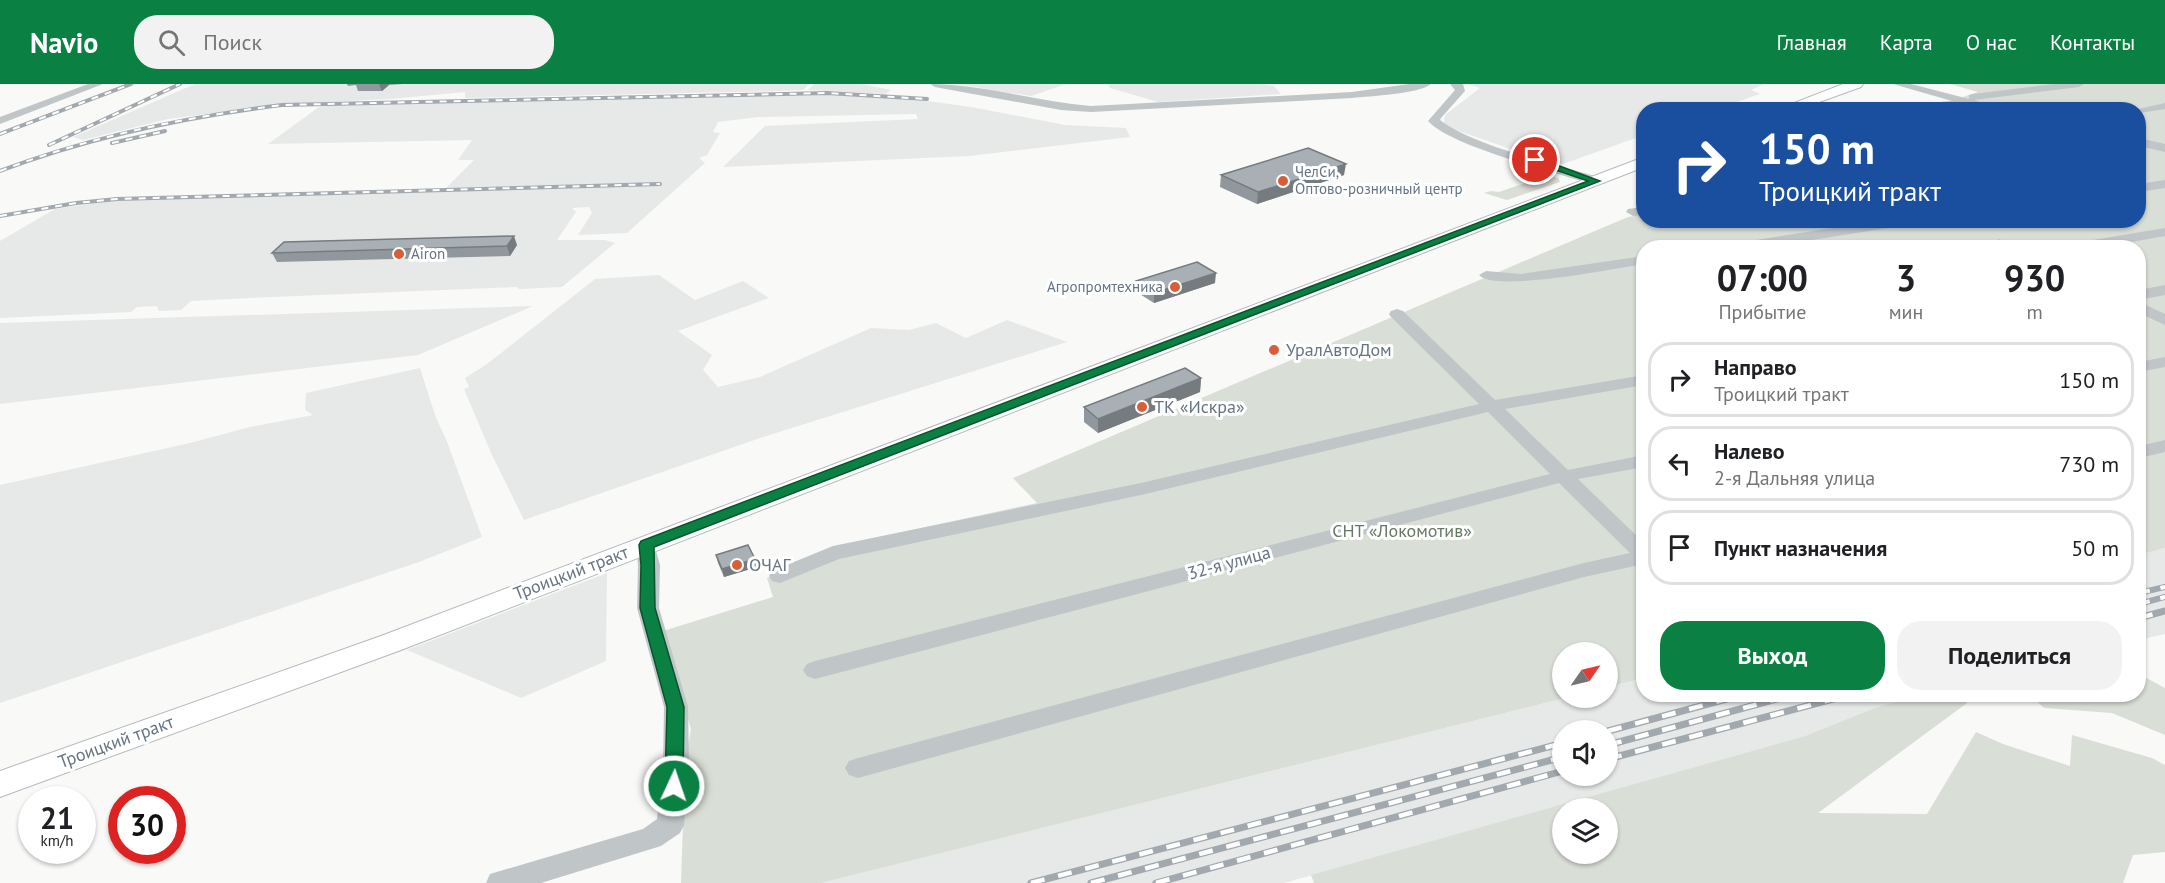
<!DOCTYPE html>
<html lang="ru">
<meta charset="utf-8">
<style>
:root{--surface:#fff;--page:#f2f2f2;--text:#202124;--muted:#757577;--line:#e0e0e0;--accent:#0b8043}
body{margin:0;font-family:"PT Sans",sans-serif;background:var(--page);color:var(--text);height:100vh;display:flex;flex-direction:column;font-size:22px;white-space:nowrap}
*{box-sizing:border-box;margin:0}
p{font-size:20px;color:var(--muted)}
.icon{flex:none;width:33px;height:33px;fill:none;stroke:currentColor;stroke-width:2;stroke-linecap:round;stroke-linejoin:round}
.map{position:relative;flex:1;overflow:hidden}
.panel{position:absolute;left:1636px;top:156px;width:510px;height:462px;display:flex;flex-direction:column;background:var(--surface);border-radius:24px;box-shadow:0 2px 4px #0004}
.panel>*{flex:none}
.guide{position:absolute;left:1636px;top:18px;width:510px;height:126px;border-radius:24px;box-shadow:0 2px 4px #0004;background:#1a4fa0;color:#fff;overflow:hidden}
.needle{width:39px;rotate:56deg}
.tools{position:absolute;left:1552px;top:558px;display:grid;gap:12px}
.tools a{display:grid;place-items:center;width:66px;height:66px;border-radius:50%;background:var(--surface);box-shadow:0 2px 4px #0004;font-size:30px}
.speed{position:absolute;left:18px;top:702px;display:flex;gap:12px;font-size:30px;font-weight:700;text-align:center}
.speed>*{display:grid;place-content:center;width:78px;height:78px;border-radius:50%;background:var(--surface);box-shadow:0 2px 4px #0004;line-height:1}
.speed small{font-size:15px;font-weight:400}
.speed .limit{border:9px solid #d22;background:#fff;color:#111}
.pin{position:absolute;display:grid;place-items:center;width:51px;height:51px;color:#fff;margin:-26px;border:3px solid #fff;border-radius:50%;box-shadow:0 2px 6px #0007}
.me{position:absolute;width:66px;margin:-33px;rotate:3deg;stroke-linejoin:round;filter:drop-shadow(0 0 4px #0008)}
.turn{display:flex;align-items:center;gap:21px;height:126px;padding:0 24px;font-size:27px}
.turn .icon{width:78px;height:78px;stroke-width:2.5}
.turn b{display:block;font-size:42px;line-height:51px}
.eta{display:flex;justify-content:space-evenly;align-items:center;height:102px;text-align:center}
.eta b{font-size:36px;font-weight:700;line-height:42px}
.cta{display:flex;gap:12px;margin-top:auto;padding:12px 24px}
.cta a{flex:1;height:69px;border-radius:24px;background:var(--accent);color:#fff;font-size:24px;font-weight:700;line-height:69px;text-align:center}
.cta a+a{background:var(--page);color:var(--text)}
ul{padding:0;list-style:none}
li{display:flex;align-items:center;gap:18px;height:75px;margin:0 12px 9px;padding:0 12px;border:3px solid var(--line);border-radius:24px}
li div{flex:1}
li b{display:block;font-size:22px}
li em{font-style:normal}
header{display:flex;align-items:center;gap:36px;box-sizing:border-box;height:84px;padding:0 30px;background:var(--accent);color:#fff}
header strong{font-size:28px}
nav{display:flex;gap:33px;margin-inline-start:auto;font-size:21px}
.search{width:420px;height:54px;background:var(--page);display:flex;align-items:center;gap:15px;box-sizing:border-box;padding:0 21px;border-radius:24px;color:var(--muted);font-size:22px}
.map>svg:first-child{display:block}
.built{fill:#e7e8e8;fill-rule:evenodd}
.green{fill:#d9ded6;fill-rule:evenodd}
.lines{fill:none;stroke-linecap:round;stroke-linejoin:round}
.major-casing{stroke:#b4b9bd;stroke-width:2}
.minor{fill:#c0c5c8;fill-rule:evenodd}
.major{fill:#fff;fill-rule:evenodd}
.rail-far2-casing{stroke:#a2a9ae;stroke-width:4}
.rail-far1-casing{stroke:#a2a9ae;stroke-width:6}
.rail-casing{stroke:#a2a9ae;stroke-width:7}
.rail-far2{stroke:#fff;stroke-width:2;stroke-dasharray:7;stroke-linecap:butt}
.rail-far1{stroke:#fff;stroke-width:4;stroke-dasharray:11;stroke-linecap:butt}
.rail{stroke:#fff;stroke-width:4.5;stroke-dasharray:14;stroke-linecap:butt}
.wall{fill:#90979d}
.shaded-wall{fill:#767b7f}
.building{fill:#a8b0b6;stroke:#767b7f;stroke-width:1.5}
.route{fill:#0b8043;stroke:#07532c;stroke-width:1.5}
.poi-dot{fill:#d95e37;stroke:#fff;stroke-width:2}
.labels{text-anchor:middle;stroke-width:6;stroke-linejoin:round;paint-order:stroke}
.far-poi-label{font-size:15px;fill:#667480;stroke:#fff;text-anchor:start}
.poi-label{font-size:18px;fill:#667480;stroke:#fff;text-anchor:start}
.park-label{font-size:18px;fill:#677864;stroke:#fff}
.street-label{font-size:18px;fill:#667480;stroke:#fff}
</style>
<header>
<strong>Navio</strong>
<div class="search"><svg class="icon" aria-label="search" viewBox="0 0 24 24"><circle cx="10" cy="10" r="6"/><path d="M15 15l6 6"/></svg>Поиск</div>
<nav><a>Главная</a><a>Карта</a><a>О нас</a><a>Контакты</a></nav>
</header>
<div class="map">
<svg width="2165" height="799" viewBox="0 0 2165 799">
<rect width="100%" height="100%" fill="#f9f9f7"/>
<path class="built" d="M125 0H137L0 52V48Z
M195 0H809L803 6 780 7 465 14V8L391 15 282 20 168 35 83 56 73 53Z
M814 0H862L891 6 885 10 808 6Z
M957 0H1066L1031 12Z
M1108 0H1262L1274 2 1281 10 1158 18 1110 4Z
M1468 0H1764L1751 6 1760 10 1716 25 1644 26V51L1563 80H1554L1447 43 1444 38 1445 31 1480 4Z
M829 9 899 13 971 23 1065 41 1126 44 1130 53 969 72 723 83 765 42 918 35 916 30 758 33 718 38 713 48 720 49 707 71 699 74 705 79 627 149 578 151 592 129 589 123 572 124 576 128 557 156H605L615 159 562 203 519 205 517 203 250 214 191 217 181 226 159 227 157 222 137 223 131 228 0 234V157L55 125 113 116 445 105 474 76H458L472 56 268 60 319 23 355 19 827 11Z
M659 191 695 216 743 197 769 214 678 247 712 271 703 286 718 303 760 293 871 244 909 246 936 239 966 254 1007 236 1067 258 763 353 524 436 491 369 464 305 469 303 465 294 487 280 595 195Z
M533 222 418 271 0 320V239Z
M420 284 436 334 446 355 482 453 419 478 0 619V401L190 359 250 343 313 331 305 326 306 309Z
M2165 464V550L2139 556V471Z
M607 489 606 577 521 614 407 566Z
M1644 594V610L1928 611 1877 623 1805 652 1284 799H821L1565 614H1608V603ZM1563 646H1608V692H1563Z"/>
<path class="green" d="M1950 0H2165V464L2139 471V164H1644V594L1608 603V568H1563V614H1565L821 799H681L685 679 691 645 663 547 773 513 767 494 837 462 1037 419 1013 394 1628 133 1644 130V136H2139V26L1889 25 1902 20 1935 22 1978 8Z
M1541 90 1558 94 1560 98 1507 116 1484 109 1491 107 1499 108 1531 97 1530 94Z
M2139 590 2165 604V651L2112 629 2044 624 2030 611 2139 610Z
M1928 610 1957 611 1967 619 1818 729 1927 730 1976 648 2003 660 2070 682 2072 651 2152 674 2165 681V768L2133 771 2123 799H1314L1311 791 1805 652 1877 623ZM1563 724H1608V770H1563Z"/>
<g class="lines">
<defs>
<path id="major" d="M1843 0H1863L1861 3 1797 26H1776Z
M1644 73V83L401 566 0 713V687L381 552Z"/>
</defs>
<use href="#major" class="major-casing"/>
<path class="minor" d="M88 0H103L0 40V33Z
M930 0C984 0 1037 18 1091 22L1352 8 1409 0H1431C1419 10 1370 12 1352 14L1091 28 1061 26 935 3Z
M1450 0H1463L1465 7 1441 34 1440 36C1475 63 1557 80 1601 94L1602 97 1601 100H1591C1555 88 1450 62 1428 37L1455 6Z
M1893 0H1911L1969 15V11L1973 10 2053 0H2084L2079 3 1974 16 2005 26H1985L1964 20 1959 23 1914 26 1911 23 1917 20 1952 17Z
M2165 19V25L2139 29V26H2134Z
M2139 54 2165 60V68L2139 62Z
M2165 96V104L2139 108V100Z
M1644 123V131L1633 132 1626 128 1628 125Z
M1884 136H1921L1914 140 1761 164H1723L1730 160Z
M2165 144V152L2098 164H2082L2080 161 2087 157Z
M1999 155 2015 164 1994 162 1992 159Z
M1644 172V180C1617 184 1494 209 1479 191L1486 187 1521 190Z
M2165 201V211L2139 216V206Z
M2139 218 2165 230V241L2139 229Z
M1397 225 1403 227 1495 316 1644 291V301L1505 325 1568 386 1644 371V383L1578 395 1644 459V480L1584 493 858 694 849 691 845 684 849 677 858 674 1584 479 1630 469 1559 399 815 595 807 592 803 586 807 580 815 577 1550 390 1488 328 1141 411 839 475 780 499 772 497 769 492 772 487 833 462 1141 399 1479 320 1391 233 1389 230 1391 227Z
M2165 273V283L2139 288V278Z
M2165 356V368L2139 374V362Z
M646 454 653 456 660 481 659 524 688 623 689 682 684 741 680 749 661 762 541 799H486L490 790 643 745 657 735 663 682 664 623 637 524 638 481 636 461 639 456Z"/>
<use href="#major" class="major"/>
<defs>
<path id="rail-far2" d="M0 50 131 0
M112 59 165 47
M49 61 180 0
M0 87C92 52 185 33 282 21L827 9 927 15
M0 132 76 119 117 115 660 100"/>
<path id="rail-far1" d="M2139 509 2165 503
M2139 520 2165 513"/>
<path id="rail" d="M2139 534 2165 527
M1608 647 1745 610
M1608 661 1795 610
M1608 675 1852 610
M1031 799 1563 659
M1091 799 1563 673
M1156 799 1563 687"/>
</defs>
<use href="#rail-far2" class="rail-far2-casing"/>
<use href="#rail-far1" class="rail-far1-casing"/>
<use href="#rail" class="rail-casing"/>
<use href="#rail-far2" class="rail-far2"/>
<use href="#rail-far1" class="rail-far1"/>
<use href="#rail" class="rail"/>
</g>
<path class="wall" d="M347 0H403L389 1 382 7H358L356 1 348 2Z
M1221 91H1344L1257 120 1220 103Z
M517 161 510 172 277 178 272 169Z
M1136 197 1215 199 1154 219 1135 207Z
M1201 294 1200 308 1098 349 1084 338V323Z
M716 471 755 475 757 483 724 493 718 479Z"/>
<path class="shaded-wall" d="M379 0H388L389 1 382 7Z
M1346 80 1344 91 1257 120 1258 108Z
M514 152 517 161 510 172 507 162Z
M1216 189 1215 199 1154 219V209Z
M1201 294 1200 308 1098 349V335Z
M755 475 757 483 724 493 722 485Z"/>
<path class="building" d="M1308 64 1346 80 1258 108 1221 91Z
M514 152 507 162 272 169 284 158Z
M1197 178 1216 189 1154 209 1136 197Z
M1185 284 1201 294 1098 335 1084 323Z
M748 461 755 475 722 485 716 471Z"/>
<path class="route" d="M1532 74H1538L1600 97 654 463 655 524 684 623 683 702 680 707 674 709 667 707 665 702 667 623 640 524 641 481 639 461 641 457 1588 97 1532 78Z"/>
<g class="poi-dot">
<circle cx="1283" cy="97" r="6"/>
<circle cx="399" cy="170" r="6"/>
<circle cx="1175" cy="203" r="6"/>
<circle cx="1274" cy="266" r="6"/>
<circle cx="1142" cy="323" r="6"/>
<circle cx="737" cy="481" r="6"/>
</g>
<g class="labels">
<g class="far-poi-label">
<text x="1295" y="93">ЧелСи,<tspan x="1295" dy="17">Оптово-розничный центр</tspan></text>
<text x="411" y="175">Airon</text>
<text x="1163" y="208" text-anchor="end">Агропромтехника</text>
</g>
<g class="poi-label">
<text x="1286" y="272">УралАвтоДом</text>
<text x="1154" y="329">ТК «Искра»</text>
<text x="749" y="487">ОЧАГ</text>
</g>
<g class="park-label">
<text x="1402" y="453">СНТ «Локомотив»</text>
</g>
<g class="street-label">
<text transform="translate(1229 479) rotate(-15)" y="6">32-я улица</text>
<text transform="translate(571 489) rotate(-21)" y="6">Троицкий тракт</text>
<text transform="translate(116 658) rotate(-20)" y="6">Троицкий тракт</text>
</g>
</g>
</svg>
<div class="tools">
<a><svg class="needle" viewBox="-14 -14 28 28"><path d="M0-13l5 13h-10z" fill="#e53935"/><path d="M0 13l5-13h-10z" fill="#757577"/></svg></a>
<a><svg class="icon" aria-label="sound" viewBox="0 0 24 24"><path d="M4 9h4l5-4v14l-5-4H4zM17 9q2 3 0 6"/></svg></a>
<a><svg class="icon" aria-label="layers" viewBox="0 0 24 24"><path d="M12 4l9 5-9 5-9-5zM3 14l9 5 9-5"/></svg></a>
</div>
<div class="speed"><div>21<small>km/h</small></div><div class="limit">30</div></div>
<div class="pin" style="left:1535px;top:76px;background:#d93025"><svg class="icon" aria-label="arrive" viewBox="0 0 24 24"><path d="M6 21V4h12l-3 4 3 4H6"/></svg></div>
<svg class="me" style="left:674px;top:702px" viewBox="-20 -20 40 40"><circle r="17" fill="#0b8043" stroke="#fff" stroke-width="3"/><path d="M0-11L8 9 0 5-8 9z" fill="#fff"/></svg>
<div class="guide">
<div class="turn"><svg class="icon" aria-label="right" viewBox="0 0 24 24"><path d="M7 20v-9h11M14 6l5 5-5 5"/></svg><div><b>150 m</b>Троицкий тракт</div></div>
</div>
<section class="panel">
<div class="eta">
<div><b>07:00</b><p>Прибытие</p></div>
<div><b>3</b><p>мин</p></div>
<div><b>930</b><p>m</p></div>
</div>
<ul>
<li><svg class="icon" aria-label="right" viewBox="0 0 24 24"><path d="M7 20v-9h11M14 6l5 5-5 5"/></svg><div><b>Направо</b><p>Троицкий тракт</p></div><em>150 m</em></li>
<li><svg class="icon" aria-label="left" viewBox="0 0 24 24"><path d="M17 20v-9H6M10 6l-5 5 5 5"/></svg><div><b>Налево</b><p>2-я Дальняя улица</p></div><em>730 m</em></li>
<li><svg class="icon" aria-label="arrive" viewBox="0 0 24 24"><path d="M6 21V4h12l-3 4 3 4H6"/></svg><div><b>Пункт назначения</b></div><em>50 m</em></li>
</ul>
<div class="cta"><a>Выход</a><a>Поделиться</a></div>
</section>
</div>
